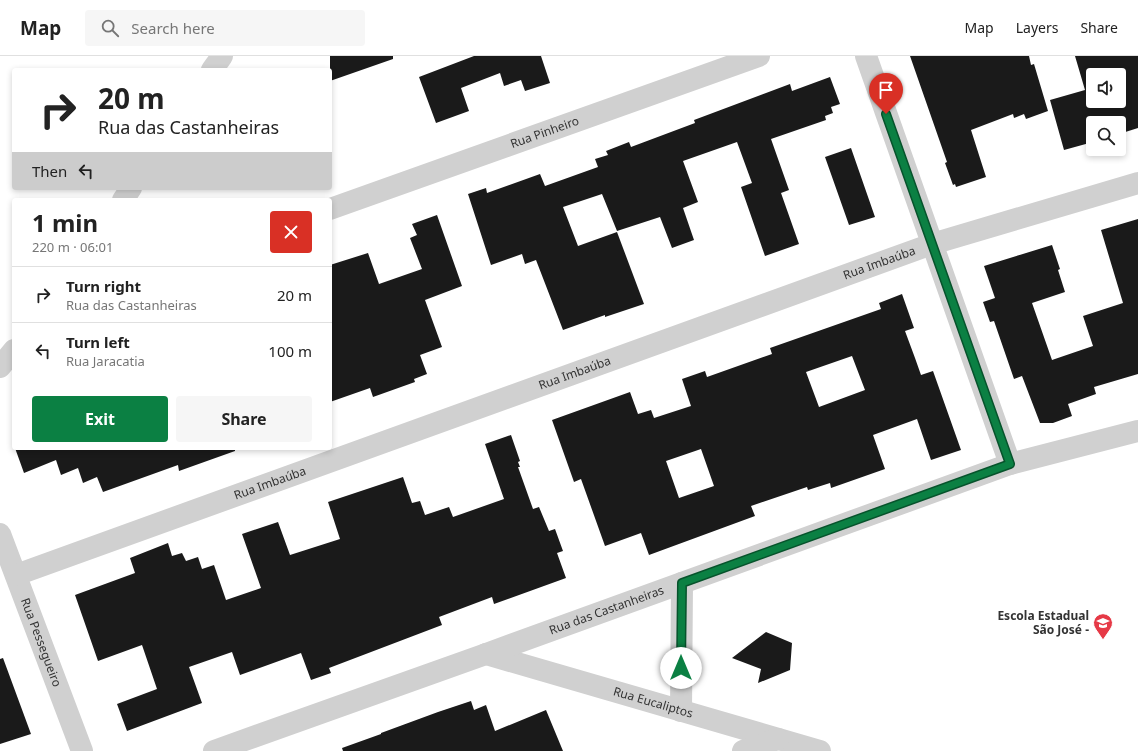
<!DOCTYPE html>
<meta charset="utf-8">
<style>
:root{--surface:#fff;--page:#f6f6f6;--text:#222;--muted:#767676;--line:#e0e0e0;--accent:#0b8043}
body{margin:0;font-family:"Noto Sans",sans-serif;background:var(--page);color:var(--text);height:100vh;display:flex;flex-direction:column;font-size:15px;white-space:nowrap}
*{box-sizing:border-box;margin:0}
p{font-size:13px;color:var(--muted)}
.icon{flex:none;width:22px;height:22px;fill:none;stroke:currentColor;stroke-width:2;stroke-linecap:round;stroke-linejoin:round}
.map{position:relative;flex:1;overflow:hidden}
.details{position:absolute;left:12px;top:142px;width:320px;height:252px;display:flex;flex-direction:column;background:var(--surface);border-radius:4px;box-shadow:0 2px 6px #0003}
.details>*{flex:none}
.hud{position:absolute;left:12px;top:12px;width:320px;height:122px;border-radius:4px;box-shadow:0 2px 6px #0003;background:#fff;color:var(--text);overflow:hidden}
.buttons{position:absolute;left:1086px;top:12px;display:grid;gap:8px}
.buttons a{display:grid;place-items:center;width:40px;height:40px;border-radius:4px;background:var(--surface);box-shadow:0 2px 6px #0003;font-size:20px}
.pin{position:absolute;display:grid;place-items:center;width:34px;height:34px;color:#fff;margin:-41px -17px;border-radius:50% 50% 50% 0;rotate:-45deg;box-shadow:0 0 4px #0007}
.pin .icon{rotate:45deg}
.me{position:absolute;width:44px;margin:-22px;rotate:0deg;stroke-linejoin:round;filter:drop-shadow(0 0 3px #0008)}
.turn{display:flex;align-items:center;gap:14px;height:84px;padding:0 20px;font-size:18px}
.turn .icon{width:52px;height:52px;stroke-width:2.5}
.turn b{display:block;font-size:28px;line-height:34px}
.then{display:flex;align-items:center;height:38px;padding:0 20px;background:#0003;gap:8px;font-size:15px}
.round{display:grid;place-items:center;flex:none;width:42px;height:42px;border-radius:4px;background:var(--page)}
.headline{display:flex;align-items:center;justify-content:space-between;height:68px;padding:0 20px}
h1{font-size:24px;font-weight:700;line-height:30px}
.primary-button{display:flex;gap:8px;margin-top:auto;padding:8px 20px}
.primary-button a{flex:1;height:46px;border-radius:4px;background:var(--accent);color:#fff;font-size:16px;font-weight:700;line-height:46px;text-align:center}
.primary-button a+a{background:var(--page);color:var(--text)}
ul{padding:0;list-style:none}
li{display:flex;align-items:center;gap:12px;height:56px;padding:0 20px;border-top:1px solid var(--line)}
li div{flex:1}
li b{display:block;font-size:15px}
li em{font-style:normal}
header{display:flex;align-items:center;gap:24px;box-sizing:border-box;height:56px;padding:0 20px;background:var(--surface);border-bottom:1px solid var(--line)}
header strong{font-size:19px}
nav{display:flex;gap:22px;margin-inline-start:auto;font-size:14px}
.search{width:280px;height:36px;background:var(--page);display:flex;align-items:center;gap:10px;box-sizing:border-box;padding:0 14px;border-radius:4px;color:var(--muted);font-size:15px}
.map>svg:first-child{display:block}
.building{fill:#1a1a1a;fill-rule:evenodd}
.lines{fill:none;stroke-linecap:round;stroke-linejoin:round}
.minor{stroke:#d0d0d0;stroke-width:22}
.route-casing{stroke:#07532c;stroke-width:10}
.route{stroke:#0b8043;stroke-width:7}
.labels{text-anchor:middle;stroke-width:4;stroke-linejoin:round;paint-order:stroke}
.street-label{font-size:12px;fill:#333;stroke:#fff}
.poi-label{font-size:12px;font-weight:bold;fill:#333;stroke:#fff;text-anchor:end}
</style>
<header>
<strong>Map</strong>
<div class="search"><svg class="icon" aria-label="search" viewBox="0 0 24 24"><circle cx="10" cy="10" r="6"/><path d="M15 15l6 6"/></svg>Search here</div>
<nav><a>Map</a><a>Layers</a><a>Share</a></nav>
</header>
<div class="map">
<svg width="1138" height="695" viewBox="0 0 1138 695">
<rect width="100%" height="100%" fill="#fff"/>
<path class="building" d="M330 0H393V3L330 25Z
M474 0H541L550 27 525 35 521 24 504 30 500 17 461 32 469 55 436 67 419 21Z
M910 0H1029L1031 9 1034 8 1048 55 1026 63 1024 58 1014 62 1013 58 971 74 986 121 956 131 955 128 953 129 945 107 947 106Z
M1075 0H1138V72L1119 78V67H1093V86L1064 94 1050 44 1085 34ZM1093 19H1119V45H1093Z
M830 21 840 48 831 51 833 57 825 60 826 64 771 83 789 134 781 137 799 188 765 200 741 131 752 127 737 86 683 105 698 146 683 152 694 184 672 192 660 161 617 175 602 138 563 151 578 190 617 176 644 248 605 261V259L563 274 536 204 525 208 522 198 491 209 468 138 486 132 487 137 540 118 545 130 598 111 595 103 608 99 606 95 629 86 631 91 695 67 694 64 790 28 792 35Z
M851 92 875 161 849 169 825 101Z
M437 159 462 230 425 244 442 291 420 299 427 318 414 323 415 326 373 341 370 332 330 346V209L368 197 379 228 422 213 410 182 417 179 412 168Z
M1138 163V318L1094 331 1096 338 1068 348 1072 360 1053 367H1040L1022 320 1014 323 994 265 990 266 983 246 995 242 984 210 1052 189 1060 213 1058 214 1065 236 1032 247 1052 304 1093 290 1083 260 1123 247 1101 174Z
M902 238 914 272 905 275 915 302 921 319 933 315 961 394 931 404 917 363 873 379 885 413 831 432 830 427 808 434 807 431 751 450 755 460 649 499 641 477 605 490 581 423 574 426 552 364 630 336 638 358 651 354 654 362 691 350 682 323 705 315 707 321 772 298 770 292 881 253 879 247ZM852 300 865 334 819 351 806 316ZM701 393 714 430 679 442 666 405Z
M511 379 520 405 518 406 520 411H518L533 453 539 451 549 475 555 473 563 495 557 497 566 522 494 548 492 541 439 561 442 569 329 612 331 617 311 624 301 597 240 619 232 596 189 611 202 647 127 675 117 648 157 633 142 589 98 605 75 539 135 517 130 502 168 487 172 500 182 497 186 505 198 501 202 513 214 509 226 544 261 532 242 478 278 466 290 499 340 483 328 446 403 421 412 447 420 445 425 459 449 451 453 461 504 443 485 388Z
M15 392H235V395L179 415 178 409 103 436 97 421 83 427 78 412 61 419 56 404 24 417Z
M766 576 792 587 790 614 758 627 761 613 732 602Z
M3 602 31 678 0 688V603Z
M471 645 474 654 486 649 495 675 546 654 563 695H343L342 692 381 678V677L438 656Z"/>
<g class="lines">
<g class="minor">
<path d="M866 0 1010 408"/>
<path d="M212 14 222 0"/>
<path d="M123 144 131 132"/>
<path id="s1" d="M330 153 759 0"/>
<path d="M0 311 14 294"/>
<path id="s2" d="M0 478 82 695"/>
<path id="s3" d="M16 519 932 188 1138 127"/>
<path id="s4" d="M486 598 820 695"/>
<path d="M681 655 682 527"/>
<path id="s5" d="M214 695 486 598 1010 408 1138 375"/>
<path d="M743 695 778 683"/>
</g>
</g>
<g class="lines">
<defs>
<path id="route" d="M681 612 682 527 1010 408 886 58"/>
</defs>
<use href="#route" class="route-casing"/>
<use href="#route" class="route"/>
</g>
<defs>
<symbol id="school-pin" viewBox="-11 -11 22 30"><path d="M0 17L-7.5 6A9.5 9.5 0 1 1 7.5 6Z" fill="#e63946" stroke="#fff"/><path d="M0-5L7-2L0 1L-7-2ZM-4 1L0 2.5L4 1V4Q0 6-4 4Z" fill="#fff"/></symbol>
</defs>
<g fill-rule="evenodd">
<use href="#school-pin" x="1092" y="556" width="22" height="30"/>
</g>
<g class="labels">
<g class="street-label">
<text dy="4" stroke="none"><textPath href="#s1" startOffset="228">Rua Pinheiro</textPath></text>
<text dy="4" stroke="none"><textPath href="#s3" startOffset="918">Rua Imbaúba</textPath></text>
<text dy="4" stroke="none"><textPath href="#s3" startOffset="594">Rua Imbaúba</textPath></text>
<text dy="4" stroke="none"><textPath href="#s3" startOffset="270">Rua Imbaúba</textPath></text>
<text dy="4" stroke="none"><textPath href="#s5" startOffset="417">Rua das Castanheiras</textPath></text>
<text dy="4" stroke="none"><textPath href="#s2" startOffset="116">Rua Pessegueiro</textPath></text>
<text dy="4" stroke="none"><textPath href="#s4" startOffset="174">Rua Eucaliptos</textPath></text>
</g>
<g class="poi-label">
<text x="1089" y="564">Escola Estadual<tspan x="1089" dy="14">São José -</tspan></text>
</g>
</g>
</svg>
<div class="buttons">
<a><svg class="icon" aria-label="sound" viewBox="0 0 24 24"><path d="M4 9h4l5-4v14l-5-4H4zM17 9q2 3 0 6"/></svg></a>
<a><svg class="icon" aria-label="search" viewBox="0 0 24 24"><circle cx="10" cy="10" r="6"/><path d="M15 15l6 6"/></svg></a>
</div>
<div class="pin" style="left:886px;top:58px;background:#d93025"><svg class="icon" aria-label="arrive" viewBox="0 0 24 24"><path d="M6 21V4h12l-3 4 3 4H6"/></svg></div>
<svg class="me" style="left:681px;top:612px" viewBox="-20 -20 40 40"><circle r="19" fill="#fff"/><path d="M0-13L10 11 0 6-10 11z" fill="#0b8043"/></svg>
<div class="hud">
<div class="turn"><svg class="icon" aria-label="right" viewBox="0 0 24 24"><path d="M7 20v-9h11M14 6l5 5-5 5"/></svg><div><b>20 m</b>Rua das Castanheiras</div></div>
<div class="then">Then<svg class="icon" aria-label="left" viewBox="0 0 24 24"><path d="M17 20v-9H6M10 6l-5 5 5 5"/></svg></div>
</div>
<section class="details">
<div class="headline"><div><h1>1 min</h1><p>220 m · 06:01</p></div><a class="round" style="background:#d93025;color:#fff"><svg class="icon" aria-label="close" viewBox="0 0 24 24"><path d="M6 6l12 12M18 6L6 18"/></svg></a></div>
<ul>
<li><svg class="icon" aria-label="right" viewBox="0 0 24 24"><path d="M7 20v-9h11M14 6l5 5-5 5"/></svg><div><b>Turn right</b><p>Rua das Castanheiras</p></div><em>20 m</em></li>
<li><svg class="icon" aria-label="left" viewBox="0 0 24 24"><path d="M17 20v-9H6M10 6l-5 5 5 5"/></svg><div><b>Turn left</b><p>Rua Jaracatia</p></div><em>100 m</em></li>
</ul>
<div class="primary-button"><a>Exit</a><a>Share</a></div>
</section>
</div>
